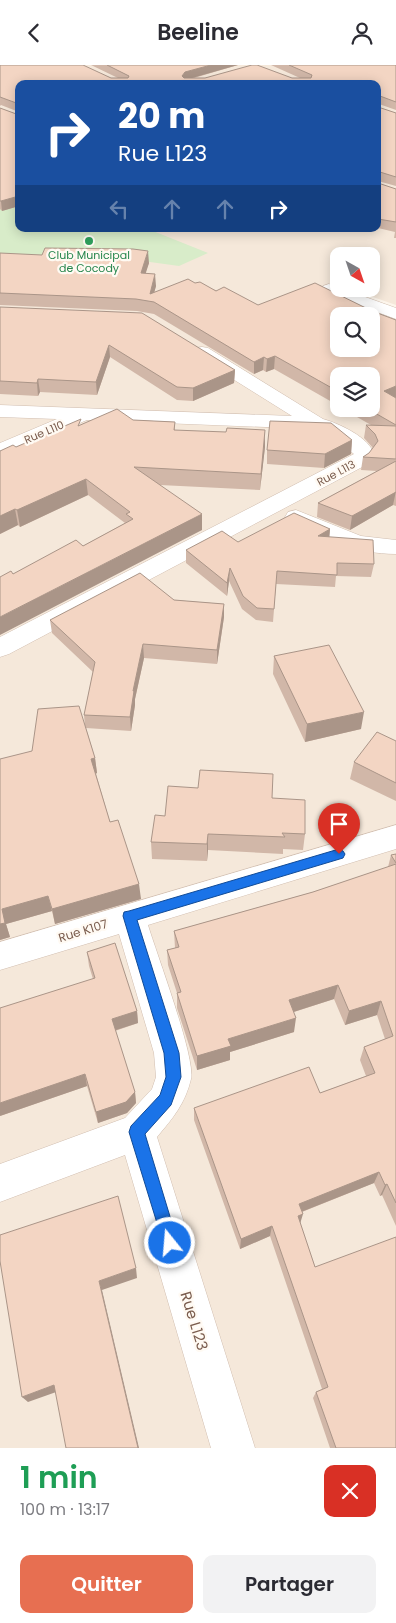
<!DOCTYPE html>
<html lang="fr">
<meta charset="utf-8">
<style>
:root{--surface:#fff;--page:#f2f2f3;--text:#2b2b33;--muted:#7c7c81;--accent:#e76f51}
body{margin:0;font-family:Poppins,sans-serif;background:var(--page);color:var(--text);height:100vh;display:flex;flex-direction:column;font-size:19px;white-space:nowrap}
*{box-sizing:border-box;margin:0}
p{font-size:16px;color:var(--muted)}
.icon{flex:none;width:28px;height:28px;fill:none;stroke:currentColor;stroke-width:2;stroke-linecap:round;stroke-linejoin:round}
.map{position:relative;height:1383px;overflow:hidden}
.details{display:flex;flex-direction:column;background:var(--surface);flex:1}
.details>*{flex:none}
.banner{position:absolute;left:15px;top:15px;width:366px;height:152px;border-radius:10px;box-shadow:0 2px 12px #0003;background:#1a4fa0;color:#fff;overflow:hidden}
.needle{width:32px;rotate:140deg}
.buttons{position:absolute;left:330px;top:182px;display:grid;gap:10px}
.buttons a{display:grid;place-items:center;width:50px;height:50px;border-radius:10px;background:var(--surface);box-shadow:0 2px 12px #0003;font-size:25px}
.pin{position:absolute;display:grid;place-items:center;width:42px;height:42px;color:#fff;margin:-51px -21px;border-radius:50% 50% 50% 0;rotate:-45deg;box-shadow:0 0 5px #0007}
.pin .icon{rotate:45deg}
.me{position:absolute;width:55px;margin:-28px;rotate:343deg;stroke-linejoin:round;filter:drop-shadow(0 0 4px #0008)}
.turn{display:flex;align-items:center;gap:18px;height:105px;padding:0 20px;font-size:22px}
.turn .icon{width:65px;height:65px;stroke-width:2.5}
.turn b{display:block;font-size:35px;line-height:42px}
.lanes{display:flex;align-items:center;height:48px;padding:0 20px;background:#0003;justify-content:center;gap:25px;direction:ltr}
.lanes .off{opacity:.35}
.round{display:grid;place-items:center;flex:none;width:52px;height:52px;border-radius:10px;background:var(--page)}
.head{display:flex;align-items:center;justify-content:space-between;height:85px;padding:0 20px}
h1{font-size:30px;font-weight:600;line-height:38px;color:#1e9e55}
.cta{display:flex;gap:10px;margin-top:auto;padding:10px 20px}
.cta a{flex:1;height:58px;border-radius:10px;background:var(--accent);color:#fff;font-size:20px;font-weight:600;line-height:58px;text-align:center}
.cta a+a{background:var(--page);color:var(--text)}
header{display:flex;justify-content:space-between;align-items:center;height:65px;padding:0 20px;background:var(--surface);font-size:22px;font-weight:600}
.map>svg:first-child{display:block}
.residential{fill:#f5e8da;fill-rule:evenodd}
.green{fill:#d8ecc9}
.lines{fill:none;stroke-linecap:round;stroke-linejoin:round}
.minor-casing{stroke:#d1beb0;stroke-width:1}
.minor{fill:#fff;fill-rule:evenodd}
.wall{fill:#d1b7a8}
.shaded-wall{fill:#aa9588}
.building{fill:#f3d5c3;stroke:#aa9588;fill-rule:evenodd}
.route{fill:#1a73e8;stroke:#114b97}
.leisure-dot{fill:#2e9e5b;stroke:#fffaf3;stroke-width:2}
.labels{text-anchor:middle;stroke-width:4.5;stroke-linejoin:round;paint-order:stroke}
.far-leisure-label{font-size:11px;fill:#27864d;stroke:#fffaf3}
.far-street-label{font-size:11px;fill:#7a5c4d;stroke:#fffaf3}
.street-label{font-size:12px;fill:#7a5c4d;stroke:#fffaf3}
.near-street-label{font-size:15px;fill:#7a5c4d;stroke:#fffaf3}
</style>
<header><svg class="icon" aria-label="back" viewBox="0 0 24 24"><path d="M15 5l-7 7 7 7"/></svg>Beeline<svg class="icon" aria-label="person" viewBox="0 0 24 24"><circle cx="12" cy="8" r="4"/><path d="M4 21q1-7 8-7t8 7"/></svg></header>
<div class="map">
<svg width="396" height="1383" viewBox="0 0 396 1383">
<rect width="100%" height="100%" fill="#fdf6ec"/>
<path class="residential" d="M0 0H396V240L350 224H371V191H339V220L331 217 321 226 396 256V1383H0ZM19 19H378V164H19ZM339 251H371V284H339ZM339 311H371V344H339Z"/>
<path class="green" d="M19 131V164H148L208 188 179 201 121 193 0 194V137Z"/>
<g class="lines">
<defs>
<path id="minor" d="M329 219 396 243V254L323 227 321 224 323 221Z
M202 282 208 283 323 354C338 358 371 373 374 390L366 400 9 589 0 592V572L354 389 326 367 315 364 87 355 0 391V378L57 354 0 352V340L292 351 196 291 193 287 196 283Z
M296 445 361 471 396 475V489C357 489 323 474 288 457L285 452 288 447Z
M396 760V784L148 860C156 887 196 993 191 1014 185 1039 173 1053 157 1072L255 1383H211L125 1090 0 1137V1099L125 1053 152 1024 156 1012 154 988 119 869 0 905V877Z"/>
</defs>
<use href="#minor" class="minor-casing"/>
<use href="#minor" class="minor"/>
</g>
<path class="wall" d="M0 0 111 13H118L91 0H238L194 13H300L271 0H396V45L379 39 378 40 19 19V47L1 40 0 41Z
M378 42 396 48V121L378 116V118L396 124V173H394L395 167 378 163Z
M0 43 19 50V141L2 146 0 144Z
M0 188 149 198 145 208 156 221 154 227 195 218 258 240 372 246 396 255V441L393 440 350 465 317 452 318 438 377 406 361 405 363 392 369 388 373 383 364 373 366 360H371L343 344H371L339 311V341L274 304 266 307 263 305 254 309 154 249 137 246 0 240Z
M0 242 235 305 234 318 193 336 177 335 110 292 97 330 40 327 38 331 0 329Z
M133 355 175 357V365L265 382 260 425 160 420 202 465 13 509 83 481 125 458 88 430 20 462 18 460 0 469V386L16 382 81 360Z
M352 375 351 389 324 403 267 399V385Z
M330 464 329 472 374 499 371 512 336 511 335 522 276 519 273 557 256 555 242 544 229 516 227 531 186 498V485Z
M174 535 224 539V552L217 599 144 593 135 634V640L131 666 86 663 95 693 97 708 96 709 110 757 141 834 55 859 52 846 6 859 10 872 0 875 32 686 85 661 84 650 93 607 52 568 50 555Z
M274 591 361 664 305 677 273 609Z
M396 676V736L350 714 354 697Z
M272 733 305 769 303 785 283 784V789L208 785 207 796 152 794 151 777Z
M396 789V1161L382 1130 380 1131 374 1118 302 1147 300 1158 315 1202 396 1383H330L313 1333 316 1327 322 1324 270 1171 240 1184 194 1055V1043L320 1028 366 1011 360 995 364 982 385 974 377 950 345 960 334 934 294 947V967L230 987V995L197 1005 177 943V928L168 900 167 885 175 883 174 866 313 827 388 802 391 790Z
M87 887 137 946 138 958 115 966 135 1027 136 1038 127 1048 98 1058 87 1021 0 1051 93 914 89 901Z"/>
<path class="shaded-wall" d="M211 0H238L185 15 182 11 185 7Z
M380 31 379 39 378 40V33Z
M380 107 378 116V117V109Z
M19 131V141L2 146 1 136Z
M148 186 149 198 142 220 141 208Z
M155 209 156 221 152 236 150 229Z
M109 280 110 292 97 330 96 317Z
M275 291 274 304 266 307 267 294Z
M264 292 263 305 254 309V297Z
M235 305 234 318 193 336V323Z
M38 314 40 327 38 331 37 318Z
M396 321V333L384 326Z
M265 365V382L260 425 261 409Z
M352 375 351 389 324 403 325 389Z
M86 414 88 430 20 462 17 445Z
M396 426 393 440 350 465 352 451Z
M15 444 18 460 0 469V451Z
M202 449V465L0 570V552Z
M330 464 329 477 318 471Z
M230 503 229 516 227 531V518Z
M224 539V552L217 599V585Z
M143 579 144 593 135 634V640L131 666 130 652 133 626Z
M364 647 361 664 305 677 307 659Z
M95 693 97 708 93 709 91 694Z
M208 769V785L207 796V779Z
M139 819 141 834 55 859 52 844Z
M48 831 52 846 6 859 10 872 0 875V859L2 844Z
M338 920 334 934 287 949 289 935Z
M381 936 377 950 345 960 349 946Z
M137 946 138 958 113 966 112 954Z
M296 953 294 967 230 987V995L197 1005V991L228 974Z
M85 1009 87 1021 0 1051V1038Z
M135 1027 136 1038 127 1048 98 1058 96 1047Z
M379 1107 374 1118 296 1149 299 1139Z
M387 1119 382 1130 380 1131 385 1120Z
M303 1149 300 1159 298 1151Z
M272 1161 270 1171 240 1184 241 1174Z
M136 1203 137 1213 102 1225 139 1383H138L99 1216Z
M54 1320 59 1326 28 1337 22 1332Z"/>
<path class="building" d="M0 0H83L111 13H128L129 11 107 0H211L185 7 182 11 184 13H205L252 0H257L292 13H311L312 10 289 0H396V37L380 31 378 33V19H19V40V39L0 32Z
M378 42 396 48V112L380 107 378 109Z
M0 43 19 50V131L1 136H0Z
M378 115V118L396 124V157L378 154Z
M45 183 133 184 148 186 141 208 155 209 150 229 188 214 195 218 200 217 216 226 224 222 258 240 315 218 372 246 396 255V321L384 326 396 333V360L368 344H371V311H339V327L275 291 267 294 264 292 254 297 154 237 136 234 0 228V188L42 190ZM339 251H371V284H339Z
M0 242 142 248 235 305 193 323 177 322 109 280 96 317 38 314 37 318 0 316Z
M117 344 133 355 175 357 174 365 226 367 227 363 265 365 261 409 134 402 202 449 0 552V512L11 506 13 509 76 475 83 481 133 454 126 449 130 447 86 414 17 445 15 444 0 451V386L13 380 16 382 81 354 78 361Z
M270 356 331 358 352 375 325 389 267 385Z
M366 360 396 361V394L363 392 369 388 378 376 375 369Z
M396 396V427L352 451 318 438Z
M294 448 330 464 318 471 373 475 374 499 337 498V510L277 506 274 544 257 543 243 531 230 503 227 518 186 485 222 466 238 477Z
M140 508 174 535 224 539 217 585 143 579 133 626H134L130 652 84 650 95 597 50 555Z
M329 580 364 647 307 659 274 591Z
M79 641 95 693 91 694 110 757 118 755 139 819 52 844 48 831 2 844 5 858 0 859V694L32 686 38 644Z
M377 667 396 676V718L354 697Z
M200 705 273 709 272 733 305 735V769L282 768 285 772 208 769 207 779 151 777 155 750 165 751 168 721 198 723Z
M396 789V798L391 790Z
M396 799V1138L387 1119 385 1120 379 1107 299 1139 303 1149 298 1151 315 1202 396 1172V1383H336L316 1327 328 1322 272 1161 241 1174 194 1043 309 1002 320 1028 375 1008 364 982 393 971 381 936 349 946 338 920 289 935 296 953 228 974 231 981 197 991 177 928 181 927 167 885 179 882 174 866 313 827Z
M115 878 137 946 112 954 135 1027 126 1037 96 1047 85 1009 0 1038V943L95 913 87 887Z
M118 1131 136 1203 99 1216 138 1383H66L54 1320 22 1332 0 1196V1170Z"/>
<path class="route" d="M339 784 343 786 345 789 343 793 137 855 179 988 181 1012 171 1040 145 1069 178 1178 176 1184 170 1186 165 1184 129 1067 131 1061 160 1030 166 1012 164 988 123 851 124 847 129 846Z"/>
<circle class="leisure-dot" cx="89" cy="176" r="5"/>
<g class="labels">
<g class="far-leisure-label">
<text x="89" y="194">Club Municipal<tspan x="89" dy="13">de Cocody</tspan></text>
</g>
<g class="far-street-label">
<text transform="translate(44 367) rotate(-23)" y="4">Rue L110</text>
<text transform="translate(336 408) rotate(-28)" y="4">Rue L113</text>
</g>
<g class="street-label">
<text transform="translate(83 866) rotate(-17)" y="4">Rue K107</text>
</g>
<g class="near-street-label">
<text transform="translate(194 1256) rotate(73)" y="5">Rue L123</text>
</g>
</g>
</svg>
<div class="buttons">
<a><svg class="needle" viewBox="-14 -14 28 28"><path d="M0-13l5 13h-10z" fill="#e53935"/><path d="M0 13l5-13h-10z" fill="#7c7c81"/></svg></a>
<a><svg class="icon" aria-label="search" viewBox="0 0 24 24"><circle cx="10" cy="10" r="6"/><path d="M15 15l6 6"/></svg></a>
<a><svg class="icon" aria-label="layers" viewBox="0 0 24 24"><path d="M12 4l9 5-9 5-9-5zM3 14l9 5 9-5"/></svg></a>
</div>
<div class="pin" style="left:339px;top:789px;background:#d93025"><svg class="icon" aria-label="arrive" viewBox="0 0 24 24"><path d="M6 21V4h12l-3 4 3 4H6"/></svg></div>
<svg class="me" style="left:170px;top:1178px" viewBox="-20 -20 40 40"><circle r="17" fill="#1a73e8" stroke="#fff" stroke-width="3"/><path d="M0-11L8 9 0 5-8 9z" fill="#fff"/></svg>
<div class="banner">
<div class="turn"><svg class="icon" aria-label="right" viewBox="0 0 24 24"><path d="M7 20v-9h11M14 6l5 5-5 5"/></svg><div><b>20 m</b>Rue L123</div></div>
<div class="lanes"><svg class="icon off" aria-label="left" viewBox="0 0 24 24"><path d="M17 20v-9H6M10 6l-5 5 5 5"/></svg><svg class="icon off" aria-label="ahead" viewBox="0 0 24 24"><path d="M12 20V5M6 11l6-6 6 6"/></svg><svg class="icon off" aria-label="ahead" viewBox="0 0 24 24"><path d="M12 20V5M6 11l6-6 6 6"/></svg><svg class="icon" aria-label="right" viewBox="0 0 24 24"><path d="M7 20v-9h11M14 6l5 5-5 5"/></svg></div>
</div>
</div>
<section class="details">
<div class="head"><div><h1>1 min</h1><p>100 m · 13:17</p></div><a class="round" style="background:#d93025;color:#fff"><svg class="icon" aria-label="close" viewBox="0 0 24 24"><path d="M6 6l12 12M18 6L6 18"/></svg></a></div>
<div class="cta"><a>Quitter</a><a>Partager</a></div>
</section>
